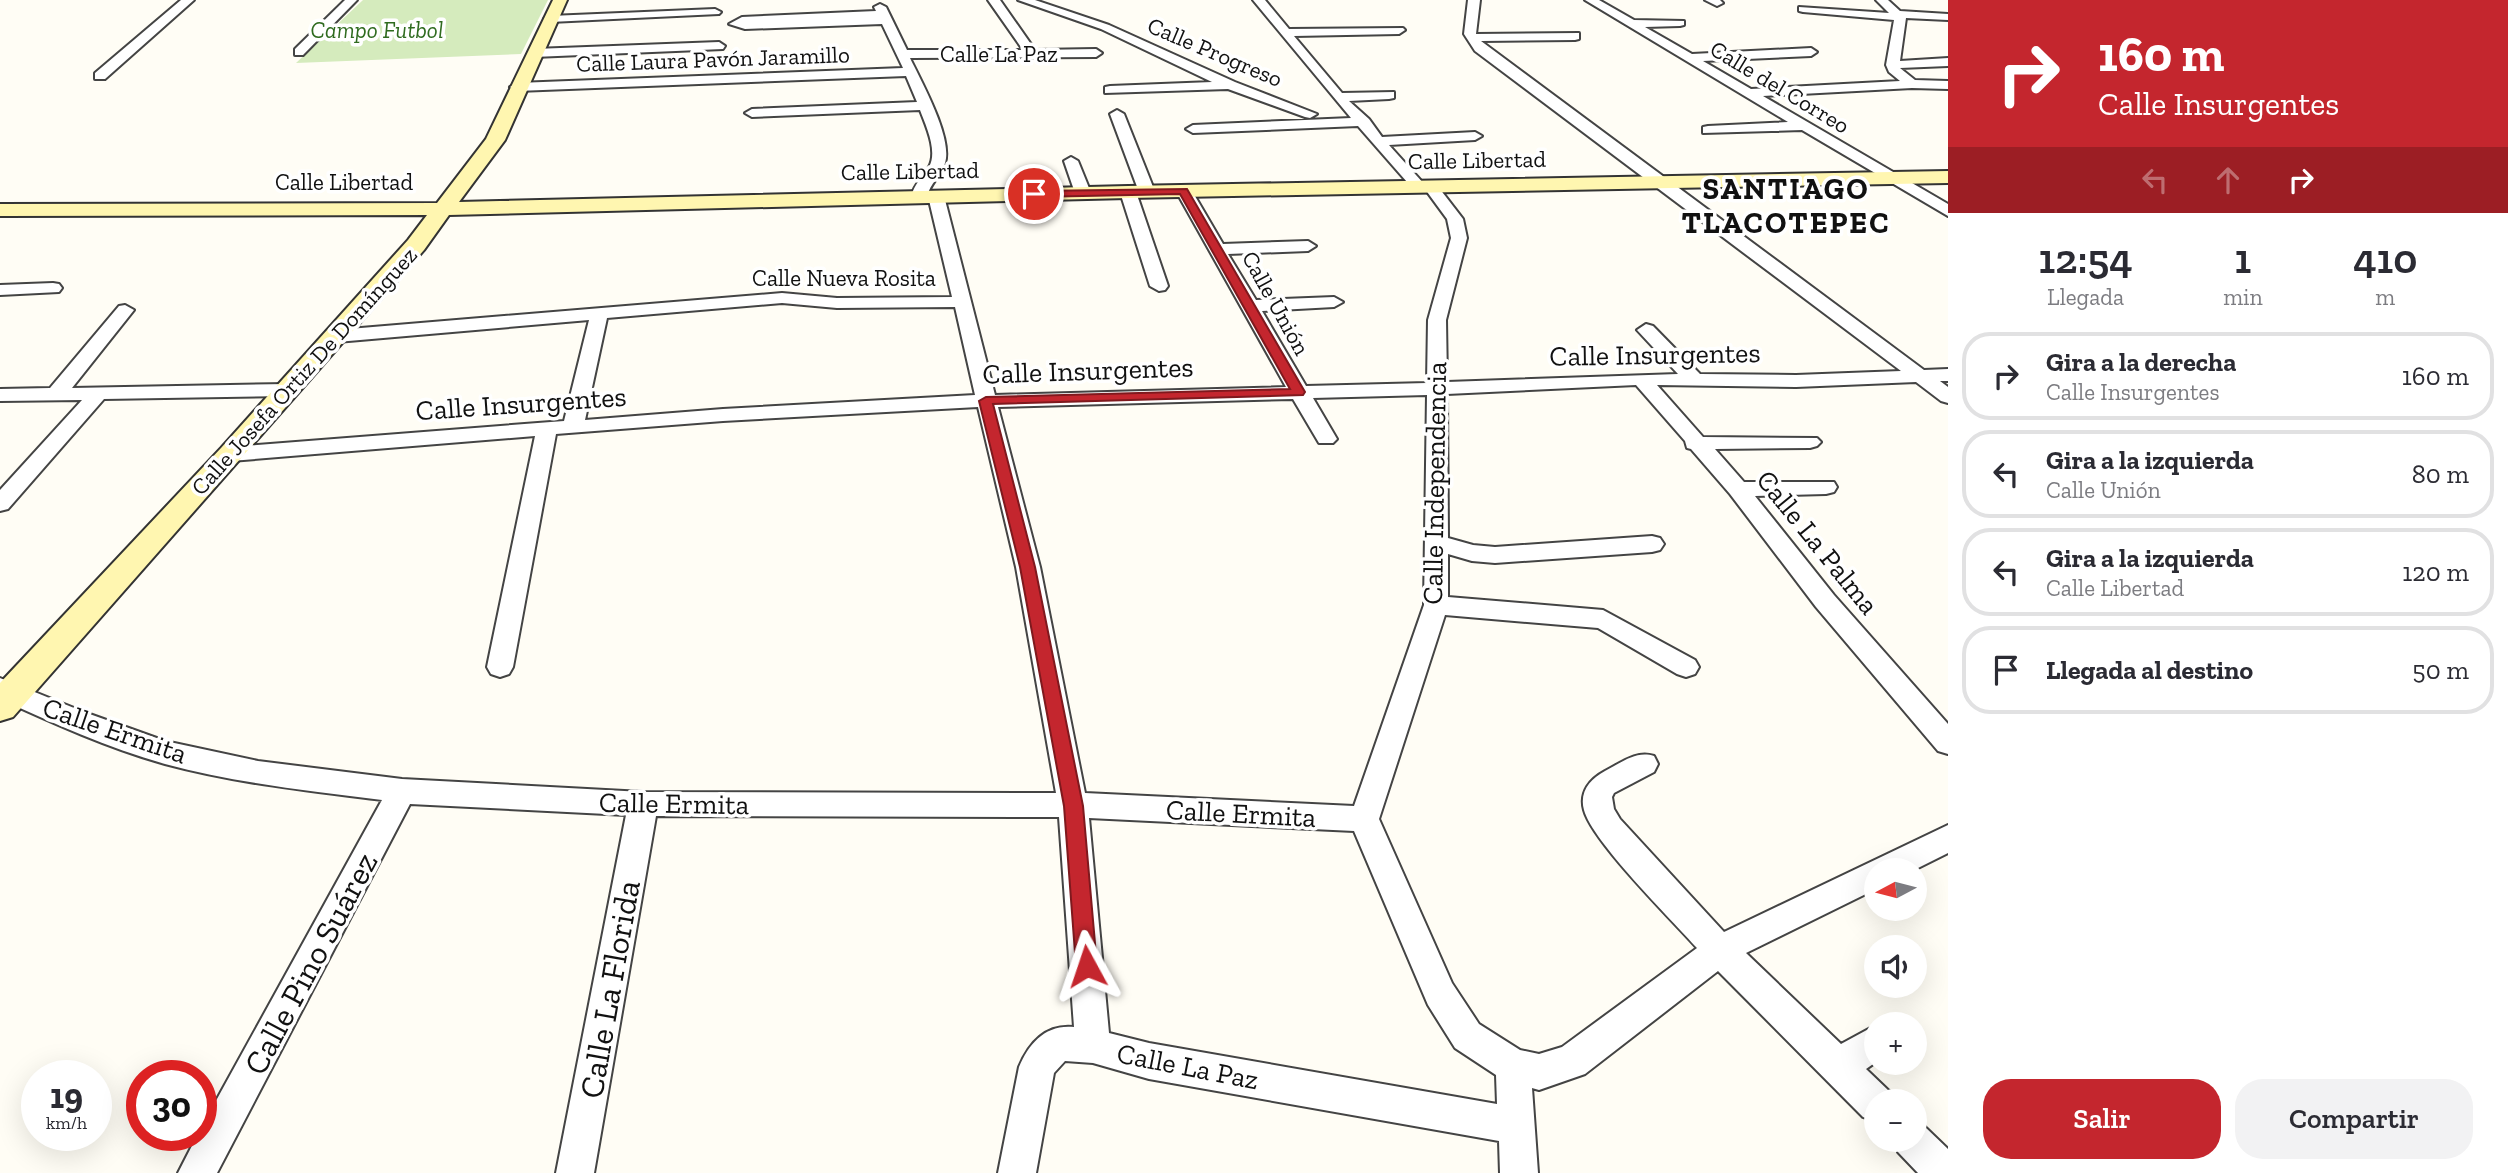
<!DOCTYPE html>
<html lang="es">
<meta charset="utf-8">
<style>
:root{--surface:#fff;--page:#f2f2f3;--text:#2b2b33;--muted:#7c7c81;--line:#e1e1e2;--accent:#c4262e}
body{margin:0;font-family:"Zilla Slab",serif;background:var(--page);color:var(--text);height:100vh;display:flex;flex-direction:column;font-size:26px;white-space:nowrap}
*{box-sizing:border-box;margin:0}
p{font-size:23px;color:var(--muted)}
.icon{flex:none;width:38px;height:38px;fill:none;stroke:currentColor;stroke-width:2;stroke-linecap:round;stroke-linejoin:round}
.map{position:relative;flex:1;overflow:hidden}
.panel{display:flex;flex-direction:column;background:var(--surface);width:560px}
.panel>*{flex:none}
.banner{background:#c4262e;color:#fff;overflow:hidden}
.needle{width:46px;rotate:263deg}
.buttons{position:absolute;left:1864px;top:858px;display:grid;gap:14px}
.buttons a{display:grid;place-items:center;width:63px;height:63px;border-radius:50%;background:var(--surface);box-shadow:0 7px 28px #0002;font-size:35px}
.speed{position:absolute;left:21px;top:1060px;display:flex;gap:14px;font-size:35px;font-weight:700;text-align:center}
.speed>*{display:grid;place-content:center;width:91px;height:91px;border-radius:50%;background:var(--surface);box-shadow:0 7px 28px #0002;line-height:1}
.speed small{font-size:18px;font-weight:400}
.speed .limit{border:10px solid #d22;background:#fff;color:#111}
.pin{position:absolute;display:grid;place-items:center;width:60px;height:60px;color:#fff;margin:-30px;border:4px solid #fff;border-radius:50%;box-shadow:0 2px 7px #0007}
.me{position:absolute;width:77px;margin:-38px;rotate:355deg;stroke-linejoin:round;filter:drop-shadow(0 0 5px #0008)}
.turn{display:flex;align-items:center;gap:24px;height:147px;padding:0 35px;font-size:32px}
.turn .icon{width:91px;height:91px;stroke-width:2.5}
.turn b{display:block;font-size:49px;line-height:60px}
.lanes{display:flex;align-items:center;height:66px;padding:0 35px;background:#0003;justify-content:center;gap:35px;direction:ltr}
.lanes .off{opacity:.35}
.eta{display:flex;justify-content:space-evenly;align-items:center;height:119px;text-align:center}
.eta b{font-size:42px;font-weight:600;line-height:49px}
.action{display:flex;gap:14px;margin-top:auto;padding:14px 35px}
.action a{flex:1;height:80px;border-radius:28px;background:var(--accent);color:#fff;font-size:28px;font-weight:600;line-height:80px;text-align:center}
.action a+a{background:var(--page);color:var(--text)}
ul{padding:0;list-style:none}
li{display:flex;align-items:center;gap:21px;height:88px;margin:0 14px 10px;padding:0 21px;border:4px solid var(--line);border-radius:28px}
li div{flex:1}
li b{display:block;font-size:26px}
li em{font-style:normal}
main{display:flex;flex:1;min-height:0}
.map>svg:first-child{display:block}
.green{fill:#d5ebbd}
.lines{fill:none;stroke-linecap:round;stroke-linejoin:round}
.street-casing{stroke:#444;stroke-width:4}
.secondary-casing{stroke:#333;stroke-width:4}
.street{fill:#fff;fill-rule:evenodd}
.secondary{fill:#fff6b0;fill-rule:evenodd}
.route{fill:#c4262e;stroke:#7f191e;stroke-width:2}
.labels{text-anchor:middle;stroke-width:7;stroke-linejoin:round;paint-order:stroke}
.far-park-label{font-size:23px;font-style:italic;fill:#2f6b1f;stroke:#fff}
.far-street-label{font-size:23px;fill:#111;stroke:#fff}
.street-label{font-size:28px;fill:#111;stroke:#fff}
.far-district-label{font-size:30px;font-weight:bold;letter-spacing:2px;fill:#111;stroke:#fff}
.near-street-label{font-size:33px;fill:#111;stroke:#fff}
</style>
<main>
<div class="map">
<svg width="1948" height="1173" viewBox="0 0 1948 1173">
<rect width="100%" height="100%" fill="#fffdf5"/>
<path class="green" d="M363 0H548L521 54 296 63Z"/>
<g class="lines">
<defs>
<path id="street" d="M181 0H194L105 79H95V73Z
M345 0H357L303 55H295V49Z
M988 0H1000L1035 50 1096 49 1102 53 1096 57 910 58C921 81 953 138 945 163 941 176 930 183 927 197L919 202 911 197C914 184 922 178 929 167 938 151 926 126 920 110L752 117 745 113 752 109 917 102 906 76 517 91 510 87 517 83 903 68 882 24 745 29 729 24 742 17 876 11 874 7 880 4 886 7 907 50H1023Z
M1018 0H1035L1109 25 1235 82 1317 114 1310 118 1305 117 1228 89 1105 93V87L1110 86 1212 82 1101 29Z
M1253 0H1265L1289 29 1403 28 1405 30 1399 34 1294 36 1342 93 1394 92V98L1389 99 1349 101 1369 119 1382 137 1475 132 1482 136 1475 140 1389 145 1425 185 1436 184 1463 219 1467 238 1446 320 1447 382 1678 374 1637 330 1646 324 1653 326 1700 374 1796 375 1901 371 1475 51 1464 34 1468 0H1480L1476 34 1579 33V39L1575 40 1481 41 1924 370 1948 369V381H1940L1948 387V403L1941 401 1916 382 1796 387 1657 385 1703 437 1817 438 1821 442 1817 446 1810 448 1715 449 1744 482H1834L1837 487 1834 492 1826 494 1755 496 1834 595 1948 724V754L1938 751 1816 607 1730 494 1691 449 1687 448 1685 441 1636 385 1447 394 1448 538 1473 545 1495 547 1652 536 1660 538 1664 544 1660 550 1652 552 1495 563 1472 561 1448 554V597L1603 610 1695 660 1699 667 1695 674 1686 677 1677 674 1598 628 1445 615 1379 819 1452 983 1479 1024 1520 1050 1539 1054 1562 1047 1697 948C1672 920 1592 841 1584 810 1579 792 1590 779 1605 771 1621 763 1636 750 1654 756L1658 764 1654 772 1614 793 1612 797 1614 809 1620 819 1724 932 1948 825V853L1914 870H1876V889L1746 953 1841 1044 1876 1025V1062L1866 1069 1889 1091 1893 1101H1876V1122L1863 1117 1718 971 1585 1074 1539 1090 1532 1088 1538 1173H1500L1499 1141 1149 1079 1093 1063 1065 1061 1054 1073 1036 1173H998L1019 1067C1029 1043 1046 1024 1074 1027L1059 817 656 816 594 1173H556L626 815 410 804 217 1173H178L197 1136H201V1128L382 800C309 791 236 783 165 764 108 748 53 723 0 699V678L84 712 165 741 258 761 402 779 643 792 1056 793 1016 567 978 407 723 421 556 434 513 667 509 674 500 677 491 674 487 667 535 436 231 461 223 459 220 454 223 449 231 447 564 421 589 320 337 342 330 340 328 336 337 330 782 293 837 298 952 297 928 196 936 191 944 196 995 395 1286 387 1176 191 1184 186 1192 191 1223 244 1308 241 1316 246 1308 251 1228 254 1256 300 1334 297 1343 302 1334 307 1262 311 1306 386 1427 383 1428 320 1451 238 1447 219 1425 189 1414 190 1358 126 1193 133 1186 129 1193 125 1351 118ZM782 303 837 308 955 307 975 395 723 409 585 420 607 318ZM1427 395 1424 605 1354 806 1085 793 1040 567 998 407 1293 399 1319 443H1333L1337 439 1313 398ZM1089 818 1354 831 1428 1005 1455 1048 1496 1075 1497 1104 1149 1043 1109 1033Z
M1585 0H1599L1634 20 1684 21V25L1680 26 1645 27 1692 54 1811 48 1817 52 1811 56 1703 61 1751 89 1900 81 1889 72 1886 65 1894 20 1803 12 1799 11V7L1889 13 1876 0H1888L1900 11 1948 14V20L1906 18 1900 61 1948 58V66L1900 68 1915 80 1948 81V89L1912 88 1763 96 1948 204V216L1802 130 1703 133V127L1708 126 1788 122Z
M1705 0H1720L1723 3 1717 6Z
M715 9 721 12 719 14 550 22 544 19 550 16Z
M719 42 725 46 723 49 534 57 528 53 534 49Z
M1117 110 1124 114 1155 192 1152 195 1147 197 1139 192 1110 114Z
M1071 157 1078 161 1091 193 1088 196H1078L1075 193 1064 161Z
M1128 187 1136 192 1168 286 1165 290 1159 291 1150 286 1120 192Z
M53 283 59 284 62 288 59 292 0 295V285Z
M125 305 134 310 72 388 287 384 294 386 297 390 294 394 287 396 104 399 8 509 0 511V490L82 400 0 401V389L50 388 119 306Z
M1914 1122 1924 1126 1948 1149V1173H1918L1898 1152 1893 1139H1914Z"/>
<path id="secondary" d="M553 0H567L505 140 459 202 1128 186 1948 171V183L1128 198 449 215 424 250 13 717 0 721V683L221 448 408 240 427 215 0 216V204L437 203 486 139Z"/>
</defs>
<use href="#street" class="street-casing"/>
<use href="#secondary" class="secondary-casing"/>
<use href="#street" class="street"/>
<use href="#secondary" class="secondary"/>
</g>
<path class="route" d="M1187 189 1305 392 1303 395 993 404 1035 567 1083 806 1097 966 1094 973 1087 976 1079 973 1076 966 1064 806 1020 567 979 401 986 397 1290 389 1180 194 1034 197 1029 194 1034 191Z"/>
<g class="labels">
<g class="far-park-label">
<text x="377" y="38">Campo Futbol</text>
</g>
<g class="far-street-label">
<text transform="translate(1215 52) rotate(23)" y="8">Calle Progreso</text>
<text x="999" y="62">Calle La Paz</text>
<text transform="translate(713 59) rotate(-2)" y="8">Calle Laura Pavón Jaramillo</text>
<text transform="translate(1780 87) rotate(31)" y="8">Calle del Correo</text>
<text transform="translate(1477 160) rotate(-1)" y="8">Calle Libertad</text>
<text transform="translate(910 171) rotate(-1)" y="8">Calle Libertad</text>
<text x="344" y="190">Calle Libertad</text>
<text x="844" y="286">Calle Nueva Rosita</text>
<text transform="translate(1276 303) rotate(61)" y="8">Calle Unión</text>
<text transform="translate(304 371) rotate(-48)" y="8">Calle Josefa Ortiz De Domínguez</text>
</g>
<g class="street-label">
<text transform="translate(1655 354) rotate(-1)" y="10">Calle Insurgentes</text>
<text transform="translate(1088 370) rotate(-2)" y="10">Calle Insurgentes</text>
<text transform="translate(521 403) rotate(-4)" y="10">Calle Insurgentes</text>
<text transform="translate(1434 483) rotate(-89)" y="10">Calle Independencia</text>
<text transform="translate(1818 542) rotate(51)" y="10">Calle La Palma</text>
<text transform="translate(115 730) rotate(19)" y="10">Calle Ermita</text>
<text transform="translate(674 803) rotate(1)" y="10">Calle Ermita</text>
<text transform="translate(1241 813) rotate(3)" y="10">Calle Ermita</text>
<text transform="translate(1188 1066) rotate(11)" y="10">Calle La Paz</text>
</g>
<g class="far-district-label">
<text x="1786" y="199">SANTIAGO<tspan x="1786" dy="34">TLACOTEPEC</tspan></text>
</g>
<g class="near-street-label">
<text transform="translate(310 963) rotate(-62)" y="12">Calle Pino Suárez</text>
<text transform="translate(609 989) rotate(-80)" y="12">Calle La Florida</text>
</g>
</g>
</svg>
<div class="buttons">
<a><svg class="needle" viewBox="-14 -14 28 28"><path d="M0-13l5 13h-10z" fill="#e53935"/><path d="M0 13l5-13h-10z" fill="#7c7c81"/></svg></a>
<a><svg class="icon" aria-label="sound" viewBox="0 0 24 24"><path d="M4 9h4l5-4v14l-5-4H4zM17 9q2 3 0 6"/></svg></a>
<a>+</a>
<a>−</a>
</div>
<div class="speed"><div>19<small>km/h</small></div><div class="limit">30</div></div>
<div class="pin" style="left:1034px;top:194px;background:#d93025"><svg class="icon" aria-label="arrive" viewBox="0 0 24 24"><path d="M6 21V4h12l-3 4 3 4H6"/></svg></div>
<svg class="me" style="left:1087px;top:966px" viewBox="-20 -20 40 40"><path d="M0-17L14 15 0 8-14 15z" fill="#c4262e" stroke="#fff" stroke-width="4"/></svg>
</div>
<section class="panel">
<div class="banner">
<div class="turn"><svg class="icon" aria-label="right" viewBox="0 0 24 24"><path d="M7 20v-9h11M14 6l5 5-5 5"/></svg><div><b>160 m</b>Calle Insurgentes</div></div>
<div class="lanes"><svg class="icon off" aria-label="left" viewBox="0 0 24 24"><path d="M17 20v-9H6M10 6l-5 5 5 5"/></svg><svg class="icon off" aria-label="ahead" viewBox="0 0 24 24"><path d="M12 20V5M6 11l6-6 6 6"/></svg><svg class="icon" aria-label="right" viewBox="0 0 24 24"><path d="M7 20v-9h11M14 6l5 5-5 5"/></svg></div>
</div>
<div class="eta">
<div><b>12:54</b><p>Llegada</p></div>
<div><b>1</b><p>min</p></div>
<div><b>410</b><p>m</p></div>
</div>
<ul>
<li><svg class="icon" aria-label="right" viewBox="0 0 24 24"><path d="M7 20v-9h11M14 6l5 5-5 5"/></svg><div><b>Gira a la derecha</b><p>Calle Insurgentes</p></div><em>160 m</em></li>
<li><svg class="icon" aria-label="left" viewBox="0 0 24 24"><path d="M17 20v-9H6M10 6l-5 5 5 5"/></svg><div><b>Gira a la izquierda</b><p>Calle Unión</p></div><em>80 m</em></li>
<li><svg class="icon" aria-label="left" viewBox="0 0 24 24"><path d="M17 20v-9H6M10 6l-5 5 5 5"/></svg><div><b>Gira a la izquierda</b><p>Calle Libertad</p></div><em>120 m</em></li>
<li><svg class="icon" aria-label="arrive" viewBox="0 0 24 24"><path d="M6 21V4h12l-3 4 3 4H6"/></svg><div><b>Llegada al destino</b></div><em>50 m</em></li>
</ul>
<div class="action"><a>Salir</a><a>Compartir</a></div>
</section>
</main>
